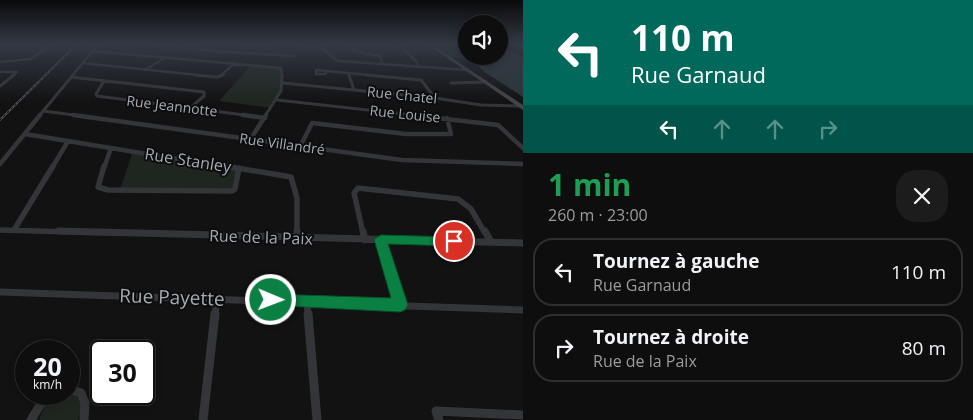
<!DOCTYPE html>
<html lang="fr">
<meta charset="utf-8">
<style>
:root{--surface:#0e0e0e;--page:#1c1c1c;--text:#f1f3f6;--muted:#9b9c9e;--line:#2e2e2e}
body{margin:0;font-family:"Open Sans",sans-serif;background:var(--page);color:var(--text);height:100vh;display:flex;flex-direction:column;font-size:19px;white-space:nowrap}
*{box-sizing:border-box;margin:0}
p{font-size:16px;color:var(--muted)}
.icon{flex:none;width:28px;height:28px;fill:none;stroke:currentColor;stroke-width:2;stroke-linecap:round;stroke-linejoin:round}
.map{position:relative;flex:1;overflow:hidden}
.drawer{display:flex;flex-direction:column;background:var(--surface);width:450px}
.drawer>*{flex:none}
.banner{background:#00695c;color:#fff;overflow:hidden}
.buttons{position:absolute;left:458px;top:15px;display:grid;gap:10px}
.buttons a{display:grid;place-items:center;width:50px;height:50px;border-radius:50%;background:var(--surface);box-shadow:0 2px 8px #0003,0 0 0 1px var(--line);font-size:25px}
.speed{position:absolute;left:15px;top:340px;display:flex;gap:10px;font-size:25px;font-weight:700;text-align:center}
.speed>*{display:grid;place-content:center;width:65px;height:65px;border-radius:50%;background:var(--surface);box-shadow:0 2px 8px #0003,0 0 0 1px var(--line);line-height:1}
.speed small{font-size:12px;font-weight:400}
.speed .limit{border:2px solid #111;border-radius:8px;background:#fff;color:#111}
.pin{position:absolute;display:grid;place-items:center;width:42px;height:42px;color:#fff;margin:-21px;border:2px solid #fff;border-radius:50%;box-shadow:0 1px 5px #0007}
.me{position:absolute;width:55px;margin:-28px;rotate:91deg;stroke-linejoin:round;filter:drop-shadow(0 0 4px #0008)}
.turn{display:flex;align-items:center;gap:18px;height:105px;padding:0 25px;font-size:22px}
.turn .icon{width:65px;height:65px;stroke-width:2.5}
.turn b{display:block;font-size:35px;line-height:42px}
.lanes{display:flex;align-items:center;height:48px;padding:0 25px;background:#0003;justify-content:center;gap:25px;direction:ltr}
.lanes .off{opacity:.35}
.round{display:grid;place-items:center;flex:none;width:52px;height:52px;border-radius:20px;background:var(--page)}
.summary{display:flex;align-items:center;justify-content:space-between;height:85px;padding:0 25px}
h1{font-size:30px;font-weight:700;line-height:38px;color:#1e9e55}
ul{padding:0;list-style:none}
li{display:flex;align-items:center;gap:15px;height:68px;margin:0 10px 8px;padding:0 15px;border:2px solid var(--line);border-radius:20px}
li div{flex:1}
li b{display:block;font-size:19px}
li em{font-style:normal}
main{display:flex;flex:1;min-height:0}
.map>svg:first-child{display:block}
.green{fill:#1f261f}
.water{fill:#2c363b}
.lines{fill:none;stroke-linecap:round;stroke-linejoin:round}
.street-far5{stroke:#333538;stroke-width:2.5}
.street-far4{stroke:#333538;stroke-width:3}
.street-far3{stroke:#333538;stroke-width:4.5}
.street-far2{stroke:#333538;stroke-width:5.5}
.street-far1{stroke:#333538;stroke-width:7}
.street{stroke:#333538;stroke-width:9}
.secondary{fill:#414448;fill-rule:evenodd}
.rail-casing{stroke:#4c4f53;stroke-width:2}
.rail{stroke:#0d0d0e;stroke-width:1;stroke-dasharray:2.5;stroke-linecap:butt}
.route{fill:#0b8043;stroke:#07532c}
.labels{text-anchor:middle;stroke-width:4;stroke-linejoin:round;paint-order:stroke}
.far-street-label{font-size:14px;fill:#a4abb3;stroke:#0d0d0e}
.street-label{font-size:16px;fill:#a4abb3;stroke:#0d0d0e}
.near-street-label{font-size:19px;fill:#a4abb3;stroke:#0d0d0e}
</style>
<main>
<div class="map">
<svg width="523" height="420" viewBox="0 0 523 420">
<rect width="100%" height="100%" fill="#121213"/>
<path class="green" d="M429 44H445L471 60 451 57Z
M252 64 281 68 283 85 272 108 219 101Z
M133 151 239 168 235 188 120 190Z
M69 392 79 395 83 403 78 420H39L46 402 56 394Z"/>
<path class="water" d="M499 46 523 57V97L486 73 467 56H499Z"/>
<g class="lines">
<path class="street-far5" d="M0 44 48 47
M150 44 213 51 295 56
M236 44 267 46
M298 44 296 46 322 48
M324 44V50L338 61 468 70
M352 44 353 51 380 56 383 64
M352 45 402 47
M399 45 417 62 418 67
M92 51 281 68 282 76
M0 62 31 59 52 44
M82 63 208 76
M145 70 166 57
M316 70 327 71 325 74H316Z
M327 71 379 76
M0 72H17L12 76
M348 73 349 76
M72 76 98 44
M220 76 235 63"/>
<path class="street-far4" d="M196 75 217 77 223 75
M349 75 354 90
M366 75 421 80 435 98
M71 77 204 92V96L190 108
M104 81 96 94 97 96 252 116
M283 83 435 98 481 105 521 106
M451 83 486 82
M0 86 14 75
M277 100 422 116
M43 111 82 116
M39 116 73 75
M265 116 281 91 282 75"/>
<path class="street-far3" d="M73 115 402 160 523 164
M243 115 265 118
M411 115 498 125 523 148
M25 134 233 168
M250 140 266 115
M300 147 312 123 406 134H451L447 118
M0 164 40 115
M52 168 68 141
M104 168 111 148"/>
<path class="street-far2" d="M104 166 98 187 108 190 232 191 235 189 239 168
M225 166 291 177 297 198V233
M0 230 109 233
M14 230 53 166
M363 233 354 193 358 188 458 199 471 209 485 233"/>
<path class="street-far1" d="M59 231 523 243
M297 231V238
M363 231 365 240
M485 231 491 242
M381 239 400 305
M0 292 523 310
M307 301 308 315
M215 315 217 299"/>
<path class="street" d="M308 314 317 420
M69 389 81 393 85 403 84 420
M31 420 40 405 52 394
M203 420 215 314
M439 420 436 411 523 415"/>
<path class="secondary" d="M427 44H431L523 105V110Z
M511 44H515L523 47V49Z"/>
<defs>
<path id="rail" d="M0 120 77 44"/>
</defs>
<use href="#rail" class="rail-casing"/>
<use href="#rail" class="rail"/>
</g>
<linearGradient id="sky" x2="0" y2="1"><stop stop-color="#0a0a0a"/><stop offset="0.43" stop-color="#333944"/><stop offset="1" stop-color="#333944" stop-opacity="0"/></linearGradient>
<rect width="523" height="102" fill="url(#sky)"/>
<path class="route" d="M381 235 454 237 460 241 454 246 388 244 408 305 405 310 400 312 266 305 263 300 266 296 271 294 391 298 374 239Z"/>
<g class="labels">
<g class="far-street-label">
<text transform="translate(402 95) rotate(6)" y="5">Rue Chatel</text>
<text transform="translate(172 106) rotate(7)" y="5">Rue Jeannotte</text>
<text transform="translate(405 114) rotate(6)" y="5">Rue Louise</text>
<text transform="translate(282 144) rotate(8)" y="5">Rue Villandré</text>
</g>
<g class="street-label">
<text transform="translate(188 160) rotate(9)" y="6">Rue Stanley</text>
<text transform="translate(261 237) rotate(2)" y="6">Rue de la Paix</text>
</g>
<g class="near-street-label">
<text transform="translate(172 297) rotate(2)" y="7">Rue Payette</text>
</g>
</g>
</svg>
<div class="buttons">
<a><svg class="icon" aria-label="sound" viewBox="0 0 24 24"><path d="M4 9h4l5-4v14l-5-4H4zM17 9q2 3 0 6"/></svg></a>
</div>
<div class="speed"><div>20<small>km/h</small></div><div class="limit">30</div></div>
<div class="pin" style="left:454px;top:241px;background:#d93025"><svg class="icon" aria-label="arrive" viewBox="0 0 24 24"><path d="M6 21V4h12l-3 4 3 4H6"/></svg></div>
<svg class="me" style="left:271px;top:300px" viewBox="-20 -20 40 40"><circle r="17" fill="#0b8043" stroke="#fff" stroke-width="3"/><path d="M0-11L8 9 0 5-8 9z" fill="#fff"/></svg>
</div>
<section class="drawer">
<div class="banner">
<div class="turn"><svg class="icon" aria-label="left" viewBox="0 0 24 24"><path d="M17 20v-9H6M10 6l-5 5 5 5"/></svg><div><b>110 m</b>Rue Garnaud</div></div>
<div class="lanes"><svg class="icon" aria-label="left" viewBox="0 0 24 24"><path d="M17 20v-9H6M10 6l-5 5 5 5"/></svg><svg class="icon off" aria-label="ahead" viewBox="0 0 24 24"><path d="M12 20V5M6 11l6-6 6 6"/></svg><svg class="icon off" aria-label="ahead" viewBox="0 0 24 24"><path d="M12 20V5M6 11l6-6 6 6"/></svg><svg class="icon off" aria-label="right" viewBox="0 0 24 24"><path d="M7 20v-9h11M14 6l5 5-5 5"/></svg></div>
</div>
<div class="summary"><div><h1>1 min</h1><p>260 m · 23:00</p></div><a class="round"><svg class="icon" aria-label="close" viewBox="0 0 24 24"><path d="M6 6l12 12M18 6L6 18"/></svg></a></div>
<ul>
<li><svg class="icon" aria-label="left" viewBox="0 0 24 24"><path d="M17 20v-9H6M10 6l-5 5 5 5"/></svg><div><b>Tournez à gauche</b><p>Rue Garnaud</p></div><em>110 m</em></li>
<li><svg class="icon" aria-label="right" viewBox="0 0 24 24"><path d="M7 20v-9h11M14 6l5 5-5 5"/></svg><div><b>Tournez à droite</b><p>Rue de la Paix</p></div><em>80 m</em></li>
</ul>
</section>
</main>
